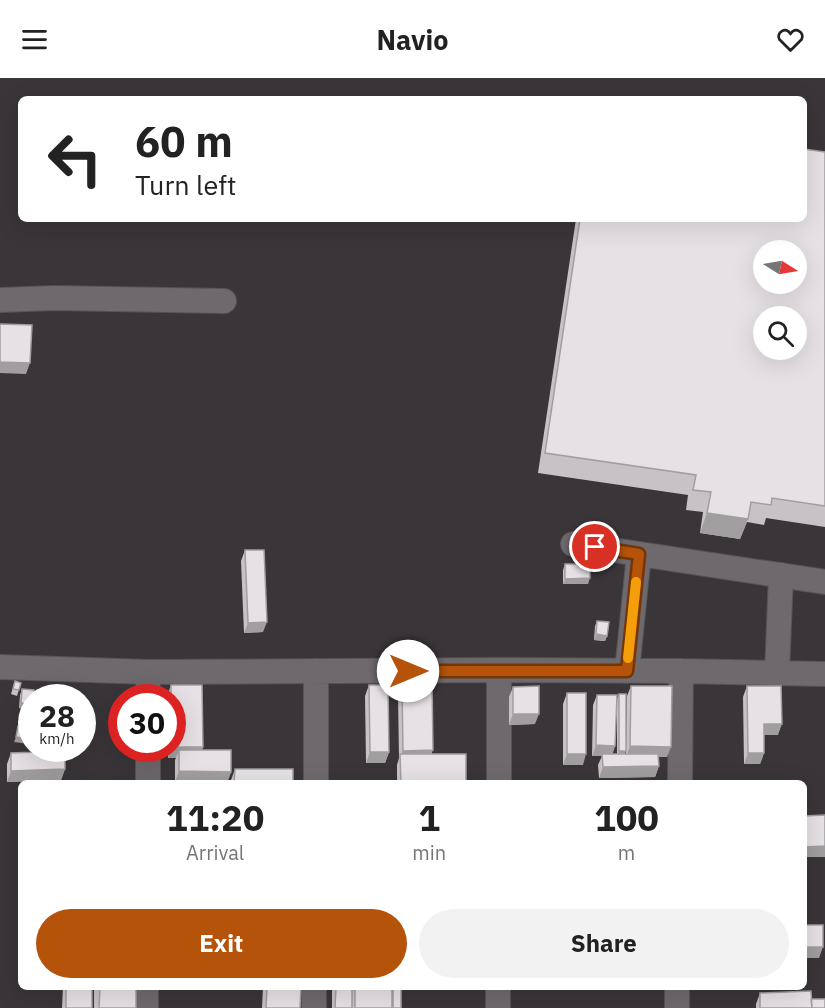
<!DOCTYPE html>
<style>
:root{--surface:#fff;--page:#f2f2f2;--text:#222;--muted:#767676;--accent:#b45309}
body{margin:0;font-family:"IBM Plex Sans",sans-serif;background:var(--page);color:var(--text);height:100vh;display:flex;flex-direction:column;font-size:22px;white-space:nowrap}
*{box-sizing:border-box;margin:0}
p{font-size:20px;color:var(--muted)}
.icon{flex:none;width:33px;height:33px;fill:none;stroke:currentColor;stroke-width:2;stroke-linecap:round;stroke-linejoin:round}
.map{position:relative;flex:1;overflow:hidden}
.drawer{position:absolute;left:18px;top:702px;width:789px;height:210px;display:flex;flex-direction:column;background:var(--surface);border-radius:9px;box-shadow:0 6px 24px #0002}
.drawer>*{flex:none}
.guide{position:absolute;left:18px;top:18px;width:789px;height:126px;border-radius:9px;box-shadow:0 6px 24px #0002;background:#fff;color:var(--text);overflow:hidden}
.needle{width:39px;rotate:101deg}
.controls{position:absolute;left:753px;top:162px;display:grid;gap:12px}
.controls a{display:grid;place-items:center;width:54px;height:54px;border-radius:50%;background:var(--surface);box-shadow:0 6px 24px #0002;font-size:30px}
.speed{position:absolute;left:18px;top:606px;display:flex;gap:12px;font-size:30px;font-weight:700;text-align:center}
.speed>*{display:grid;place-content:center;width:78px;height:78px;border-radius:50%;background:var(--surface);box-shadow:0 6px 24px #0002;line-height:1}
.speed small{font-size:15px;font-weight:400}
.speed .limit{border:9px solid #d22;background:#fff;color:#111}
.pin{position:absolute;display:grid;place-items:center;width:51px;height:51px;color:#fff;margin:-26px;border:3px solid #fff;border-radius:50%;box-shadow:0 2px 6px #0007}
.me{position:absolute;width:66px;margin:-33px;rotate:90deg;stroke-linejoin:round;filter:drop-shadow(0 0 4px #0008)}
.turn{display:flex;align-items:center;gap:21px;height:126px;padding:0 18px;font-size:27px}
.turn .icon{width:78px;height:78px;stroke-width:2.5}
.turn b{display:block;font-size:42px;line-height:51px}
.eta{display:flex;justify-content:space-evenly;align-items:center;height:102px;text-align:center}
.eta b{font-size:36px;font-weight:700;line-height:42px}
.action{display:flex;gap:12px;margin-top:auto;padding:12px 18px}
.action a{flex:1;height:69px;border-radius:36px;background:var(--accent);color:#fff;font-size:24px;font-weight:700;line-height:69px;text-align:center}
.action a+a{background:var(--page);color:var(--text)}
header{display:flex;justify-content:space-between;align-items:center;height:78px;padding:0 18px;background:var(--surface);font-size:27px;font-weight:700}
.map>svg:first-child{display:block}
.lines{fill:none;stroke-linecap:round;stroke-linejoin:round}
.minor-casing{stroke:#565255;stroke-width:26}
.minor{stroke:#6e696d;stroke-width:24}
.wall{fill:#c6c2c5}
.shaded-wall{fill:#a19ea0}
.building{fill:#e6e1e5;stroke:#a19ea0;stroke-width:1.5;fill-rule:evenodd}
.route-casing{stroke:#753606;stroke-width:15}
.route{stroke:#b45309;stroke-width:10}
.slow{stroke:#f59e0b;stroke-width:10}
</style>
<header><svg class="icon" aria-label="menu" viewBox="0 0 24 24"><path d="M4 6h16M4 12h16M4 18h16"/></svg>Navio<svg class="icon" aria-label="heart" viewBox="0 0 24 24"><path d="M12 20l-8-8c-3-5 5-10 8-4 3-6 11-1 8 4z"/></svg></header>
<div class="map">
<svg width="825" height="930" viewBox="0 0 825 930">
<rect width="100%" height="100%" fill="#393538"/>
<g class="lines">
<defs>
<path id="minor" d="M0 222 54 220 224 223
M573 466 825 504
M0 589 148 594 499 592
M627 593 639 476
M777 595 781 497
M148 620V594
M148 705V670
M316 705V593
M499 705V592L681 593 825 596
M680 705 681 593
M146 930V909
M314 930V909
M498 930V909
M677 930V909"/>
</defs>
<use href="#minor" class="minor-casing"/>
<use href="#minor" class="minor"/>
</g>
<path class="wall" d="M825 74V449L766 440 764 447 747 444 740 461 700 455 703 434 686 432 688 417 538 395 576 141H804Z
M245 472 263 554 244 555 241 483Z
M565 486 588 506H563V492Z
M597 543 607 558 605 563 594 562 595 548Z
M15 603 21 605 17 618 11 616Z
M402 605 432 676 466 705H397V687L399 680 398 616Z
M171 607 203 669 202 672 231 694 227 705 175 704V682L176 680H168V670H172V620H167V618Z
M369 607 389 674 385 685H366L365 618Z
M631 608 667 679H659V688L655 699 599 700 598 687 602 678H592L593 627 597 617 615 668 612 676H617V621L619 616 625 676H626L627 618Z
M747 608 778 657H764V675L760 686H744L743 619Z
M513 609 535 646 509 647V619Z
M22 611 31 631 19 630 20 617Z
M567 615 583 687H563V626Z
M33 670H48V674L65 691 61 702 7 704V686L11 675 33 674Z
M235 691 293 705H231V702Z
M63 909H92V930H62Z
M94 909H136V930H94Z
M263 909H301L300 930H262Z
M332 909H401V930H332Z
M760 915 811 921 825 930H756V926Z"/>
<path class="shaded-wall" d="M0 284 30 285 26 296 0 295Z
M707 435 748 441 740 461 700 455Z
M590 500 588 506H563L565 501Z
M267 544 263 554 244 555 248 545Z
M596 556 607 558 605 563 594 562Z
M21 625 32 626 31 631 19 630Z
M513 636H539L535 646 509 647Z
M764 646H782L778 657H760Z
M16 659 31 661 29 666 14 664Z
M596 667 615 668 612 678H592Z
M630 668 671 669 667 679H626Z
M172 669H203L199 679 179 672 176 680H168Z
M433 672 429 683 400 680 403 673Z
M619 673H626L624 679H617Z
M370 674H389L385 685H366Z
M748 675H764L760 686H744Z
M567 676H586L583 687H563Z
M659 688 655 699 599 700 603 689Z
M65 691 61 702 7 704 11 693Z
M179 693 231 694 227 705 175 704Z
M825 768V779H804V769Z
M804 869H823L819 880H804Z"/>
<path class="building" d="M804 71 825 74V428L772 420 771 427 751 424 748 441 707 435 711 414 693 412 696 397 545 375 580 141H804ZM764 172H796V206H764ZM764 238H796V272H764Z
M0 246 32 247 30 285 0 284Z
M245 472H264L267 544 248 545Z
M565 486H590V500L565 501Z
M597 543 609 544 607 558 596 556Z
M15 603 21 605 19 612 13 611Z
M402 605H432L433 672 403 673Z
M171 607H202L203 669H172V620H171Z
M369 607H388L389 674H370Z
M539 608V636H513V609Z
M631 608H672L671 669 630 668Z
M747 608H781L782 646H764V675H748Z
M22 611 34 612V620H32V626L21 625Z
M37 612 51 613 50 620H37Z
M567 615H586V676H567Z
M619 616H626V673H619Z
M597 617H617L615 668 596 667Z
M18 648 32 649 31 661 16 659Z
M35 670H48V673H35Z
M179 672H231V694L179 693Z
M65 673V691L11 693V675Z
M400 676H466V705H401Z
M602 676H658L659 688 603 689Z
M235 691H293V705H234Z
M825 737V768L804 769V738Z
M804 847H823V869H804Z
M66 909H92V930H66Z
M100 909H136V930H99Z
M267 909H301L300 930H266Z
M336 909H352V930H335Z
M355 909H392V930H355Z
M393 909H401V930H393Z
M811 913 812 930H760V915Z
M811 921H825V930H812Z"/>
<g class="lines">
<defs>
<path id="route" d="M408 593H627L639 476 595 469"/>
</defs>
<use href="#route" class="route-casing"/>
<use href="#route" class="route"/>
<path class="slow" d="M628 580 636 504"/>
</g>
</svg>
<div class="controls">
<a><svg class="needle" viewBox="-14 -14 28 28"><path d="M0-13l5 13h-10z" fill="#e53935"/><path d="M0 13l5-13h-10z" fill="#767676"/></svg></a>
<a><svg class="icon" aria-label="search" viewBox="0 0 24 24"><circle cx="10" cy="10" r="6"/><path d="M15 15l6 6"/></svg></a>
</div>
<div class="speed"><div>28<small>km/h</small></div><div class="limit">30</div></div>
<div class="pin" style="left:595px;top:469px;background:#d93025"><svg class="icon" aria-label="arrive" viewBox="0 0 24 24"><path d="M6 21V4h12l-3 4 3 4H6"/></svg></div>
<svg class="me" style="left:408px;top:593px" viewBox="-20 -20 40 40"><circle r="19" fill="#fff"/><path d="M0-13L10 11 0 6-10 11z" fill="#b45309"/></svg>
<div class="guide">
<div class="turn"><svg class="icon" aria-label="left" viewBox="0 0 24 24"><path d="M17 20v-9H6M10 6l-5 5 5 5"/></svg><div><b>60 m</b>Turn left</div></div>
</div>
<section class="drawer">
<div class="eta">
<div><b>11:20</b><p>Arrival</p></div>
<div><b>1</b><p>min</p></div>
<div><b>100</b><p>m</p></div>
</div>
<div class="action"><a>Exit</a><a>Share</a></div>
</section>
</div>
